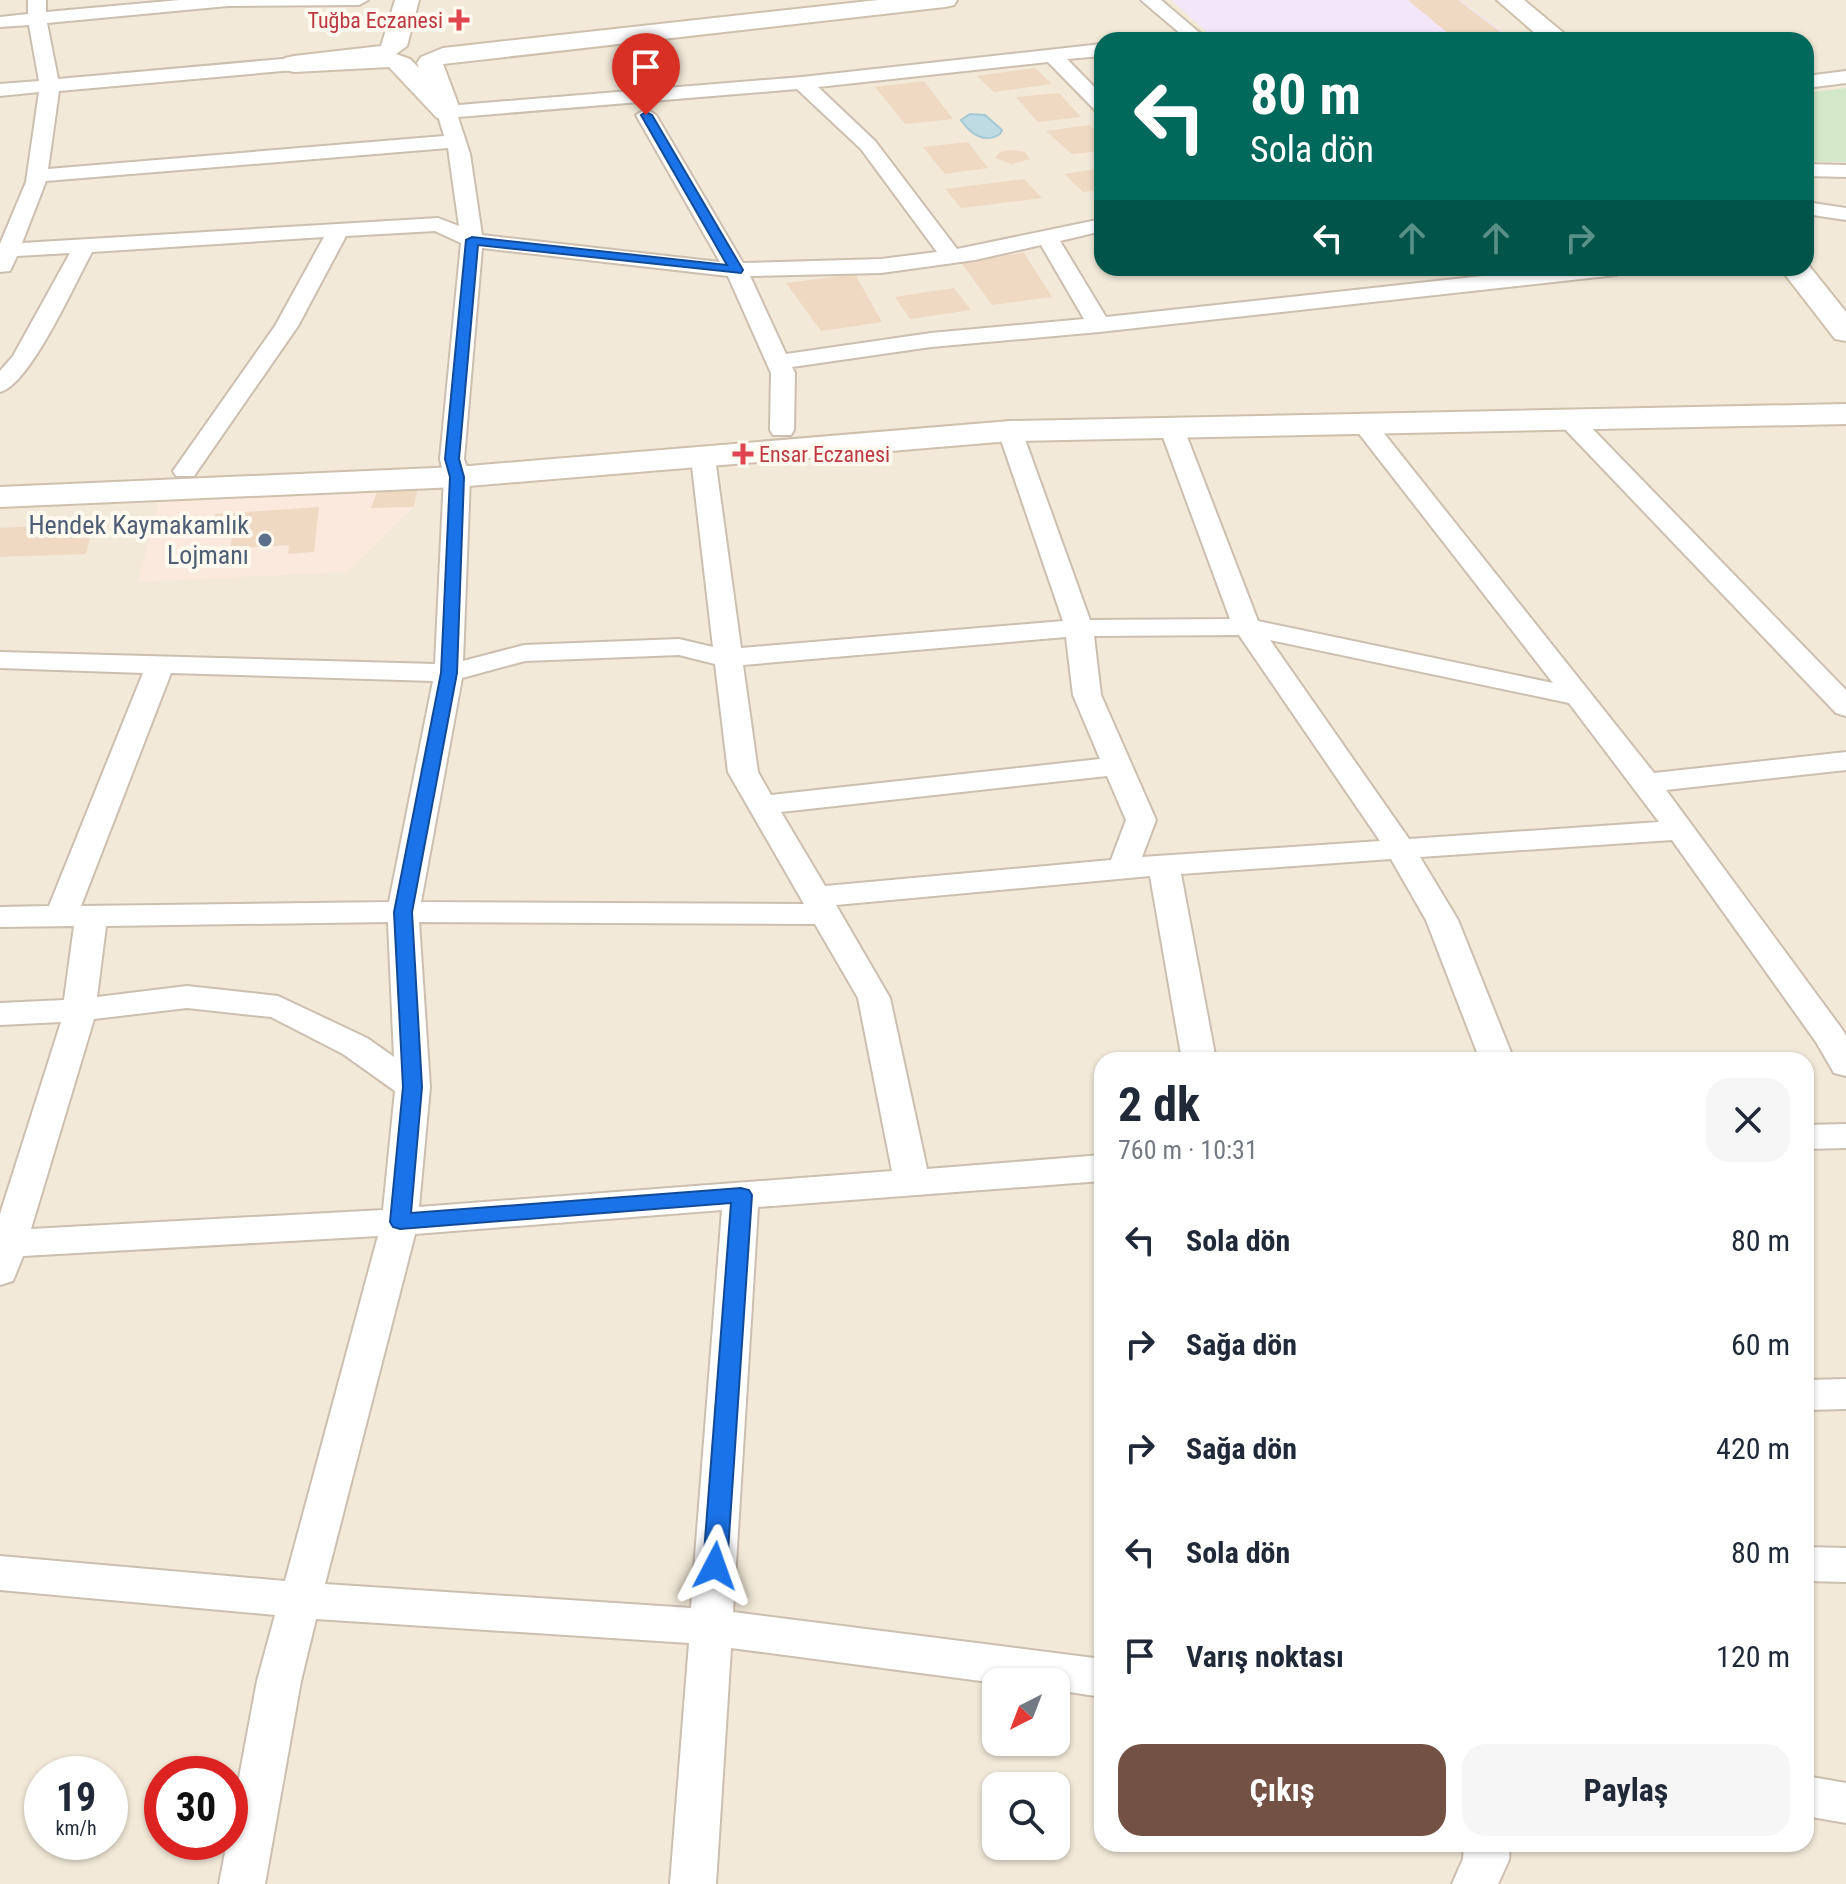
<!DOCTYPE html>
<html lang="tr">
<meta charset="utf-8">
<style>
:root{--surface:#fff;--page:#f6f6f7;--text:#1f2937;--muted:#747a83;--accent:#745145}
body{margin:0;font-family:"Roboto Condensed",sans-serif;background:var(--page);color:var(--text);height:100vh;display:flex;flex-direction:column;font-size:30px;white-space:nowrap}
*{box-sizing:border-box;margin:0}
p{font-size:26px;color:var(--muted)}
.icon{flex:none;width:44px;height:44px;fill:none;stroke:currentColor;stroke-width:2;stroke-linecap:round;stroke-linejoin:round}
.map{position:relative;flex:1;overflow:hidden}
.side{position:absolute;left:1094px;top:1052px;width:720px;height:800px;display:flex;flex-direction:column;background:var(--surface);border-radius:24px;box-shadow:0 2px 6px #0004}
.side>*{flex:none}
.guide{position:absolute;left:1094px;top:32px;width:720px;height:244px;border-radius:24px;box-shadow:0 2px 6px #0004;background:#00695c;color:#fff;overflow:hidden}
.needle{width:52px;rotate:222deg}
.controls{position:absolute;left:982px;top:1668px;display:grid;gap:16px}
.controls a{display:grid;place-items:center;width:88px;height:88px;border-radius:16px;background:var(--surface);box-shadow:0 2px 6px #0004;font-size:40px}
.speed{position:absolute;left:24px;top:1756px;display:flex;gap:16px;font-size:40px;font-weight:700;text-align:center}
.speed>*{display:grid;place-content:center;width:104px;height:104px;border-radius:50%;background:var(--surface);box-shadow:0 2px 6px #0004;line-height:1}
.speed small{font-size:20px;font-weight:400}
.speed .limit{border:12px solid #d22;background:#fff;color:#111}
.pin{position:absolute;display:grid;place-items:center;width:68px;height:68px;color:#fff;margin:-82px -34px;border-radius:50% 50% 50% 0;rotate:-45deg;box-shadow:0 0 8px #0007}
.pin .icon{rotate:45deg}
.me{position:absolute;width:88px;margin:-44px;rotate:4deg;stroke-linejoin:round;filter:drop-shadow(0 0 6px #0008)}
.turn{display:flex;align-items:center;gap:28px;height:168px;padding:0 24px;font-size:36px}
.turn .icon{width:104px;height:104px;stroke-width:2.5}
.turn b{display:block;font-size:56px;line-height:68px}
.lanes{display:flex;align-items:center;height:76px;padding:0 24px;background:#0003;justify-content:center;gap:40px;direction:ltr}
.lanes .off{opacity:.35}
.round{display:grid;place-items:center;flex:none;width:84px;height:84px;border-radius:24px;background:var(--page)}
.summary{display:flex;align-items:center;justify-content:space-between;height:136px;padding:0 24px}
h1{font-size:48px;font-weight:700;line-height:60px}
.button{display:flex;gap:16px;margin-top:auto;padding:16px 24px}
.button a{flex:1;height:92px;border-radius:24px;background:var(--accent);color:#fff;font-size:32px;font-weight:700;line-height:92px;text-align:center}
.button a+a{background:var(--page);color:var(--text)}
ul{padding:0;list-style:none}
li{display:flex;align-items:center;gap:24px;height:104px;padding:0 24px}
li div{flex:1}
li b{display:block;font-size:30px}
li em{font-style:normal}
.map>svg:first-child{display:block}
.residential{fill:#f2e9d8;fill-rule:evenodd}
.commercial{fill:#fbe9de}
.education{fill:#f3e6f8}
.green{fill:#d2e8c8}
.water{fill:#bedbe4;stroke:#a5c9d5;stroke-width:2}
.building{fill:#efd9c3}
.lines{fill:none;stroke-linecap:round;stroke-linejoin:round}
.street-casing{stroke:#cdbfb0;stroke-width:4}
.secondary-casing{stroke:#cfc0ad;stroke-width:4}
.street{fill:#fff;fill-rule:evenodd}
.secondary{fill:#fff;fill-rule:evenodd}
.route{fill:#1a73e8;stroke:#114b97;stroke-width:2}
.health-dot{fill:#e0444e;stroke:#fefaf0;stroke-width:3}
.service-dot{fill:#5c6f8a;stroke:#fefaf0;stroke-width:3}
.labels{text-anchor:middle;stroke-width:8;stroke-linejoin:round;paint-order:stroke}
.far-health-label{font-size:22px;fill:#be3a42;stroke:#fefaf0;text-anchor:end}
.service-label{font-size:26px;fill:#4e5e75;stroke:#fefaf0;text-anchor:end}
</style>
<div class="map">
<svg width="1846" height="1884" viewBox="0 0 1846 1884">
<rect width="100%" height="100%" fill="#fbf6e9"/>
<path class="residential" d="M0 0H1846V1884H0ZM1102 40H1806V268H1102ZM1102 1060H1806V1844H1102ZM996 1682H1056V1742H996ZM42 1774H110V1842H42ZM162 1774H230V1842H162ZM996 1786H1056V1846H996Z"/>
<path class="commercial" d="M417 491 414 507 347 572 138 582 159 502Z"/>
<path class="education" d="M1171 0H1459L1514 40H1216Z"/>
<path class="green" d="M1846 88V162L1806 161V93Z"/>
<path class="water" d="M970 114 985 115 1002 130 1000 134C985 144 970 134 961 120Z"/>
<path class="building" d="M1408 0H1458L1510 39 1456 40Z
M1035 68 1052 84 994 92 977 76Z
M924 81 953 119 905 124 875 87Z
M1059 93 1081 117 1038 122 1016 97Z
M1089 125 1102 137V151L1072 154 1046 131Z
M968 142 988 168 945 174 923 147Z
M1010 150 1025 152 1030 159 1011 164 995 158 1000 152Z
M1102 168V190L1083 192 1064 174Z
M1024 179 1042 198 961 208 945 189Z
M1024 253 1052 297 992 305 960 261Z
M855 274 882 322 821 331 786 283Z
M954 288 971 310 910 319 895 297Z
M417 491 414 507 371 508 377 492Z
M319 507 314 552 288 554 289 545 230 549 232 536 211 537 215 514Z
M94 523 86 554 0 557V528Z"/>
<g class="lines">
<defs>
<path id="street" d="M28 0H46V12L180 0H368L359 5 228 6 47 23 58 79 294 58 303 64 294 70 59 91 48 169 444 136 437 112 447 106 802 77 1102 44V56L1067 59 1102 95V112L1095 110 1048 62 818 87 875 141 957 249 1102 219V231L1060 241 1106 317 1556 268H1627L1616 275 1099 332 931 347 792 367 795 373 794 430 791 435H773L770 430 771 373 728 276 482 248 464 459 470 477 463 661 524 645 679 639 713 647 691 458 694 453H712L715 458 741 648 1063 621 998 431 1001 426H1019L1022 431 1090 620 1230 619 1160 429 1163 424H1181L1184 429 1258 621 1553 683 1350 422 1353 417H1371L1654 773 1846 752V770L1666 790 1842 1029 1846 1036V1076L1834 1073 1816 1042 1672 840 1420 857 1458 920 1514 1060H1480L1426 920 1391 859 1181 874 1216 1060H1182L1150 876 836 905 890 998 927 1169 1102 1155V1181L758 1207 733 1612 1102 1659V1697L1056 1690V1682L996 1683 731 1648 716 1884H670L689 1643 316 1619 301 1681 265 1884H219L227 1842H230V1826L257 1681 275 1615 0 1590V1556L285 1581 378 1236 23 1256 13 1281 0 1285V1214L61 1022 0 1025V1003L64 1000 74 926 0 927V907L49 906 143 673 0 668V652L435 664 444 477 440 459 461 243 435 231 346 236 298 326 194 476H176L173 471 275 326 324 237 92 252C76 281 30 385 0 392V371L13 356 70 253 17 256 10 271 0 272V244L26 182 39 92 0 96V84L39 81 29 25 0 27V17L28 14ZM797 89 861 149 937 252 881 259 743 263 656 115 646 109 636 115 720 262 482 235 470 154 458 117ZM448 148 459 226 438 218 22 243 46 181ZM1041 245 1084 319 931 333 786 354 750 276 881 273 975 260ZM1239 635 1380 841 1142 857 1156 820 1101 695 1094 636ZM1066 637 1073 695 1100 759 771 795 758 772 743 665ZM1270 640 1569 703 1659 822 1409 839ZM679 655 715 664 728 772 804 904 421 902 462 678 525 661ZM171 673 433 681 389 902 81 906ZM1107 776 1126 820 1111 860 825 886 781 812ZM388 922 394 1057 367 1038 278 996 187 986 97 997 106 926ZM419 922 815 924 858 998 892 1171 419 1207 430 1087ZM187 1008 271 1017 343 1054 395 1091 383 1210 31 1229 94 1019ZM722 1210 691 1608 325 1584 415 1234Z
M1141 0H1161L1208 40H1188Z
M1846 71V83L1806 88V76Z
M1806 164 1846 165V177L1806 176Z
M1806 202 1846 208V220L1806 214Z
M1571 414 1580 416 1846 690V716L1836 713 1562 426 1559 421 1562 416Z
M1846 1124V1148L1806 1149V1125Z
M1846 1379V1409L1806 1410V1380Z
M1806 1547 1846 1548V1582L1806 1581Z
M1806 1776 1846 1783V1823L1806 1816Z
M1464 1844H1510L1509 1860 1498 1884H1452L1463 1859Z"/>
<path id="secondary" d="M395 0H419L407 46 396 54 410 59 419 68 417 63 421 57 443 48 878 0H957L954 5 945 7 443 64 461 112 457 118H437L389 67 294 72 285 70 281 64 285 58 294 56 381 46Z
M1497 0H1524L1572 40H1543Z
M1806 262 1846 312V341L1835 339 1780 268H1806Z
M1846 404V424L1010 441 457 487 0 507V487L457 467 1010 421Z"/>
</defs>
<use href="#street" class="street-casing"/>
<use href="#secondary" class="secondary-casing"/>
<use href="#street" class="street"/>
<use href="#secondary" class="secondary"/>
</g>
<path class="route" d="M646 112 652 115 743 270 741 273 478 245 459 459 464 477 457 673 412 912 422 1087 411 1213 741 1188 749 1190 752 1195 727 1566 723 1572 715 1575 706 1572 703 1566 731 1203 400 1229 393 1227 390 1222 403 1087 394 912 441 673 450 477 445 459 466 240 472 237 727 265 641 115Z"/>
<g class="health-dot">
<path d="M455 8h8v8h8v8h-8v8h-8v-8h-8v-8h8z"/>
<path d="M739 442h8v8h8v8h-8v8h-8v-8h-8v-8h8z"/>
</g>
<circle class="service-dot" cx="265" cy="540" r="8"/>
<g class="labels">
<g class="far-health-label">
<text x="443" y="28">Tuğba Eczanesi</text>
<text x="759" y="462" text-anchor="start">Ensar Eczanesi</text>
</g>
<g class="service-label">
<text x="249" y="534">Hendek Kaymakamlık<tspan x="249" dy="30">Lojmanı</tspan></text>
</g>
</g>
</svg>
<div class="controls">
<a><svg class="needle" viewBox="-14 -14 28 28"><path d="M0-13l5 13h-10z" fill="#e53935"/><path d="M0 13l5-13h-10z" fill="#747a83"/></svg></a>
<a><svg class="icon" aria-label="search" viewBox="0 0 24 24"><circle cx="10" cy="10" r="6"/><path d="M15 15l6 6"/></svg></a>
</div>
<div class="speed"><div>19<small>km/h</small></div><div class="limit">30</div></div>
<div class="pin" style="left:646px;top:115px;background:#d93025"><svg class="icon" aria-label="arrive" viewBox="0 0 24 24"><path d="M6 21V4h12l-3 4 3 4H6"/></svg></div>
<svg class="me" style="left:715px;top:1566px" viewBox="-20 -20 40 40"><path d="M0-17L14 15 0 8-14 15z" fill="#1a73e8" stroke="#fff" stroke-width="4"/></svg>
<div class="guide">
<div class="turn"><svg class="icon" aria-label="left" viewBox="0 0 24 24"><path d="M17 20v-9H6M10 6l-5 5 5 5"/></svg><div><b>80 m</b>Sola dön</div></div>
<div class="lanes"><svg class="icon" aria-label="left" viewBox="0 0 24 24"><path d="M17 20v-9H6M10 6l-5 5 5 5"/></svg><svg class="icon off" aria-label="ahead" viewBox="0 0 24 24"><path d="M12 20V5M6 11l6-6 6 6"/></svg><svg class="icon off" aria-label="ahead" viewBox="0 0 24 24"><path d="M12 20V5M6 11l6-6 6 6"/></svg><svg class="icon off" aria-label="right" viewBox="0 0 24 24"><path d="M7 20v-9h11M14 6l5 5-5 5"/></svg></div>
</div>
<section class="side">
<div class="summary"><div><h1>2 dk</h1><p>760 m · 10:31</p></div><a class="round"><svg class="icon" aria-label="close" viewBox="0 0 24 24"><path d="M6 6l12 12M18 6L6 18"/></svg></a></div>
<ul>
<li><svg class="icon" aria-label="left" viewBox="0 0 24 24"><path d="M17 20v-9H6M10 6l-5 5 5 5"/></svg><div><b>Sola dön</b></div><em>80 m</em></li>
<li><svg class="icon" aria-label="right" viewBox="0 0 24 24"><path d="M7 20v-9h11M14 6l5 5-5 5"/></svg><div><b>Sağa dön</b></div><em>60 m</em></li>
<li><svg class="icon" aria-label="right" viewBox="0 0 24 24"><path d="M7 20v-9h11M14 6l5 5-5 5"/></svg><div><b>Sağa dön</b></div><em>420 m</em></li>
<li><svg class="icon" aria-label="left" viewBox="0 0 24 24"><path d="M17 20v-9H6M10 6l-5 5 5 5"/></svg><div><b>Sola dön</b></div><em>80 m</em></li>
<li><svg class="icon" aria-label="arrive" viewBox="0 0 24 24"><path d="M6 21V4h12l-3 4 3 4H6"/></svg><div><b>Varış noktası</b></div><em>120 m</em></li>
</ul>
<div class="button"><a>Çıkış</a><a>Paylaş</a></div>
</section>
</div>
